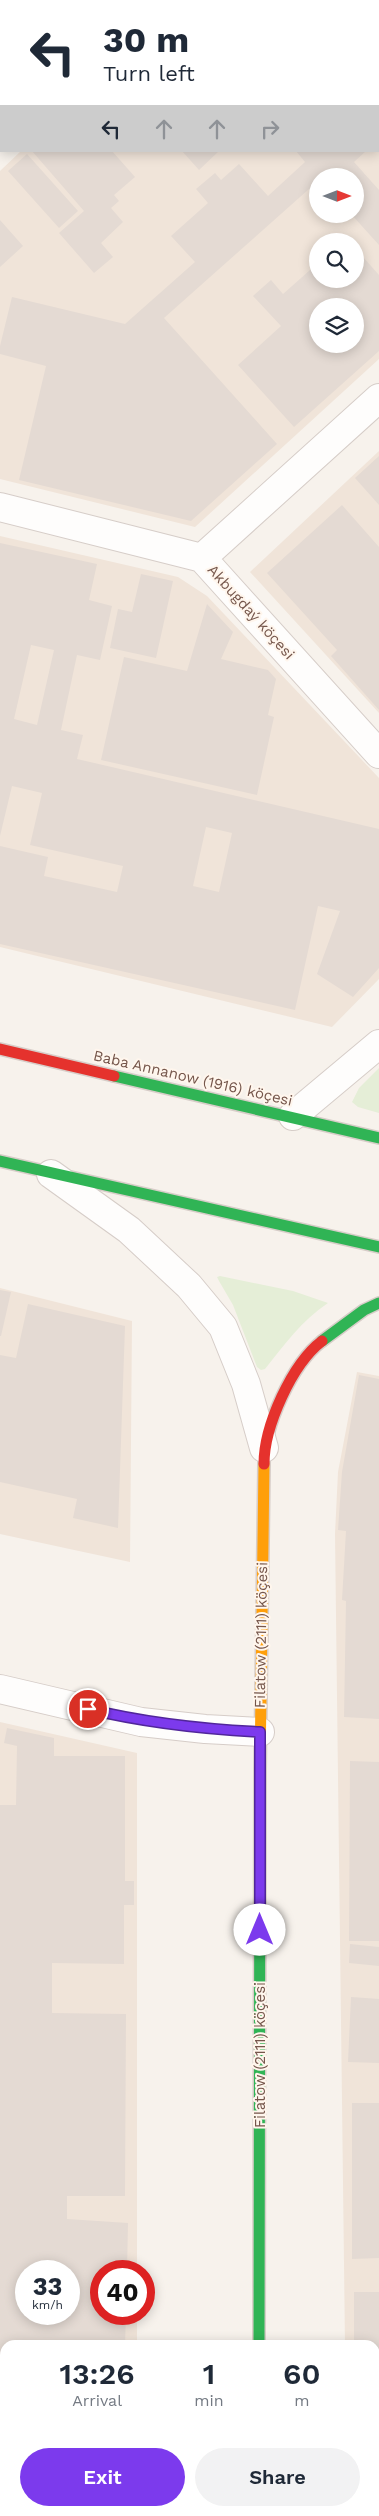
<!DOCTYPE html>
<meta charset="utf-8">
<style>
:root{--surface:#fff;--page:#f2f2f3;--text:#1f2937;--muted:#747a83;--accent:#7c3aed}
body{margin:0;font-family:"Work Sans",sans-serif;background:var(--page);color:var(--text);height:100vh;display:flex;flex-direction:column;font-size:19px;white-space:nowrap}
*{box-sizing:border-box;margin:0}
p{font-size:16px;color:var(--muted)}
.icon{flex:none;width:28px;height:28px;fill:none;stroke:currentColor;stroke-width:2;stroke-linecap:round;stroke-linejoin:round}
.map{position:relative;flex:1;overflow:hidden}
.drawer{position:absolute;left:0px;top:2340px;width:380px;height:176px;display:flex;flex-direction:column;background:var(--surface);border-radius:15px 15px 0 0;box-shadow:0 2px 12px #0003}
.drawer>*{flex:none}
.banner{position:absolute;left:0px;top:0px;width:380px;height:152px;box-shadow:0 2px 12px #0003;background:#fff;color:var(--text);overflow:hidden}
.needle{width:32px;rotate:90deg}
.controls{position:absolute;left:309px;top:168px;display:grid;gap:10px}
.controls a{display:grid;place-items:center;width:55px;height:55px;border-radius:50%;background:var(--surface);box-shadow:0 2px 12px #0003;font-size:25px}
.speed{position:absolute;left:15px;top:2260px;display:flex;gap:10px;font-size:25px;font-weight:700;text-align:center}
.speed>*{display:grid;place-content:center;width:65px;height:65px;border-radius:50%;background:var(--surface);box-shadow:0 2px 12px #0003;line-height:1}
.speed small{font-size:12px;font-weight:400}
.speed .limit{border:8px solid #d22;background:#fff;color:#111}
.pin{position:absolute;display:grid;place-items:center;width:42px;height:42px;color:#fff;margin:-21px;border:2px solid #fff;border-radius:50%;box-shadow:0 1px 5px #0007}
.me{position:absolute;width:55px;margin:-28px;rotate:0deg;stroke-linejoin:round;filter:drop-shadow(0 0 4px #0008)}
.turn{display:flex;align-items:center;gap:18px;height:105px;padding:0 20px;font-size:22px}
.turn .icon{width:65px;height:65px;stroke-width:2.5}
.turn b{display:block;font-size:35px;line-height:42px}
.lanes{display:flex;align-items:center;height:48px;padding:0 20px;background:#0003;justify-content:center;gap:25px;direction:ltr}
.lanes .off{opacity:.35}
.eta{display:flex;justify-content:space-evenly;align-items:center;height:85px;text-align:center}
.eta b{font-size:30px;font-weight:600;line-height:35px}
.button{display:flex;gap:10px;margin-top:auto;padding:10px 20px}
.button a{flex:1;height:58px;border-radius:30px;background:var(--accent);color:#fff;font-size:20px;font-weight:600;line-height:58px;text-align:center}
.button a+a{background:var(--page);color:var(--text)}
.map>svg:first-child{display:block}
.residential{fill:#f0e4d9;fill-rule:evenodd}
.green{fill:#e5eed7}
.building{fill:#e4dad3;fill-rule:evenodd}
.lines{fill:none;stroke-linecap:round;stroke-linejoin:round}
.street-casing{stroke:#d6cdc8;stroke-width:30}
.fast-casing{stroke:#d7cdc8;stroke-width:14}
.slow-casing{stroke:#d7cdc8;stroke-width:14}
.jam-casing{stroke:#d7cdc8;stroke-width:14}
.street{stroke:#fefdfc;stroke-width:28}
.fast{stroke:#30b455;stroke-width:11}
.slow{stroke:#ff9f0a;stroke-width:11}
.jam{stroke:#e5322d;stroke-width:11}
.route-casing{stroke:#51269a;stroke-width:12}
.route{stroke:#7c3aed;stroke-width:9}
.labels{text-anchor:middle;stroke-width:4;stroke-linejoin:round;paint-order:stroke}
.street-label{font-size:15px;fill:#75564b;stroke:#fff6ed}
</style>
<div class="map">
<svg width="379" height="2516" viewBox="0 0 379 2516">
<rect width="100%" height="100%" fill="#f7f2ec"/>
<path class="residential" d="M0 0H91L1 1 0 81Z
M187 0H379V359L195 527 0 479V171L21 151H379V1H185ZM318 176H355V214H318ZM318 241H355V279H318ZM318 306H355V344H318Z
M379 451V713L250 572Z
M0 536 178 577 207 596 379 778V979L332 1027 0 947Z
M0 1288 132 1321 130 1562 0 1534Z
M357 1372 379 1376V2516H347L346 2511H375V2345H345L335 1534 338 1472Z
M0 1722 137 1753V2271H101V2314H137V2345H5V2511H137V2516H0ZM26 2271H69V2314H26Z"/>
<path class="green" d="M379 1068V1113L358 1107 352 1102 359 1088Z
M220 1276 293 1291 328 1303C301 1321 285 1344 265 1369L261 1370 257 1367 233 1305 219 1281 217 1277Z"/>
<path class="building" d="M32 151H112L135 177 114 195 119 201 111 208 123 222 101 243 113 257 94 273 59 233 84 211Z
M182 151H219L199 170Z
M296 151H366L354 162 379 190V245L351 214H355V176H318V181L164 318 277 444 191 521 19 480 46 366 0 354V346L12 297 125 324 195 262 171 236 208 203 196 189 215 173 221 180 239 164 268 196 305 162Z
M27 154 78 211 59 228 8 171Z
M0 220 23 246 0 267Z
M355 248 379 275V351L294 427 238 365 281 326 253 296 271 280 283 294 318 263V279H355ZM318 306H355V344H318Z
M379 456V505L355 478Z
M342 505 379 547V710L331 656 337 650 267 573Z
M0 543 97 564 89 600 112 606 100 660 77 655 61 730 83 735 77 759 379 829V968L353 997 317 974 340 911 318 906 295 1010 0 944V846L48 857 44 876 117 892 123 866 30 845 42 793 12 786 0 836ZM31 645 54 650 37 725 14 719ZM206 827 232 833 219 892 193 886Z
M141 574 173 581 156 658 110 648 118 609 132 612Z
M207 604 233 632 221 659 268 670 276 679 268 715 274 717 257 795 101 760 124 657 187 671Z
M0 1290 11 1292 1 1336H0Z
M28 1304 125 1326 118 1528 73 1518 77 1499 0 1482V1355L16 1358Z
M359 1375 379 1379V1719L344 1717 346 1601 342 1600 346 1531 338 1530 342 1472Z
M7 1728 54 1738V1756H125V1881H134V1905H124V1964L52 1963V2013L126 2014 125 2196H67V2219L128 2223 127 2271H101V2314H126L125 2345H5V2395L0 2394V1805H16L17 1746 4 1743ZM26 2271H69V2314H26Z
M350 1761 379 1762V1941H349Z
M350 1944 379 1947V1966L349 1963Z
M351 1997 379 1999V2063L348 2062Z
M352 2103H379V2258L352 2259Z
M354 2292H379V2516H353V2511H375V2345H354Z
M0 2473 5 2474V2511H131V2516H0Z"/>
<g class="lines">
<defs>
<path id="street" d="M149 1 150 0
M0 135 1 134
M0 507 202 558 379 754
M202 558 379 398
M293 1116 379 1044
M51 1174 129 1230 189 1286 223 1327 246 1384 264 1448
M0 1689 141 1722 205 1729 260 1732
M259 2516V2511"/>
<path id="fast" d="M114 1076 379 1138
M0 1161 379 1247
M322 1341 364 1310 379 1303
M259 2345 260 1770"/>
<path id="slow" d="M260 1770 264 1464"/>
<path id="jam" d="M0 1049 114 1076
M264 1464C264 1426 292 1364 322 1341"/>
</defs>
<use href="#street" class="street-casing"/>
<use href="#fast" class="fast-casing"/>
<use href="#slow" class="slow-casing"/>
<use href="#jam" class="jam-casing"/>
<use href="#street" class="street"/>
<use href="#fast" class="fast"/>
<use href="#slow" class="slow"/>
<use href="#jam" class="jam"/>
</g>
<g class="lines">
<defs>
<path id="route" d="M88 1709C146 1723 200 1729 260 1732V1930"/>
</defs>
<use href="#route" class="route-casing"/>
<use href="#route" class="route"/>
</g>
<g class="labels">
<g class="street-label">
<text transform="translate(251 612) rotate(48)" y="5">Akbugdaý köçesi</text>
<text transform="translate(193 1078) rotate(13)" y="5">Baba Annanow (1916) köçesi</text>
<text transform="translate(261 1635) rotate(-89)" y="5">Filatow (2111) köçesi</text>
<text transform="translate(260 2055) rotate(-90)" y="5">Filatow (2111) köçesi</text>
</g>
</g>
</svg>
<div class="controls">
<a><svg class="needle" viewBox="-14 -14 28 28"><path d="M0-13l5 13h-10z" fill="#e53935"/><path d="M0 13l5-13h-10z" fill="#747a83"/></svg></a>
<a><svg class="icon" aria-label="search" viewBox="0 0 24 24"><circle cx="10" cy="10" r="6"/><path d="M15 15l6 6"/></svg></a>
<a><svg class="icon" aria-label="layers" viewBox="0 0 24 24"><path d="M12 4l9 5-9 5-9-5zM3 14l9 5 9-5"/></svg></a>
</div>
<div class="speed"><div>33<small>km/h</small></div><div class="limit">40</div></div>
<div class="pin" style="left:88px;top:1709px;background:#d93025"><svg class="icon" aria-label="arrive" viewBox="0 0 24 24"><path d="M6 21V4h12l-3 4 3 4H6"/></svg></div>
<svg class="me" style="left:260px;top:1930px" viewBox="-20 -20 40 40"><circle r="19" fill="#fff"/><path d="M0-13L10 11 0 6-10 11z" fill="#7c3aed"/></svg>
<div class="banner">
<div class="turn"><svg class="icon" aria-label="left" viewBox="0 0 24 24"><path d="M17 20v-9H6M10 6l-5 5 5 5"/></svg><div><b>30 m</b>Turn left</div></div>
<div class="lanes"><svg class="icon" aria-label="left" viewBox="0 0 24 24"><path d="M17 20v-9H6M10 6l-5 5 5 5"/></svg><svg class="icon off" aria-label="ahead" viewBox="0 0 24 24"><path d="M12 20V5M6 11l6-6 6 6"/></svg><svg class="icon off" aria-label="ahead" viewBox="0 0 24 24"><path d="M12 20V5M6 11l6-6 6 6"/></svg><svg class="icon off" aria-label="right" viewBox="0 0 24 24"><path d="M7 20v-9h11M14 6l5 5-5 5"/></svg></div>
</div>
<section class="drawer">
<div class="eta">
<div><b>13:26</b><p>Arrival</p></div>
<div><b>1</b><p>min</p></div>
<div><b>60</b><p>m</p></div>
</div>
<div class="button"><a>Exit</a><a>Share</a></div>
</section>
</div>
